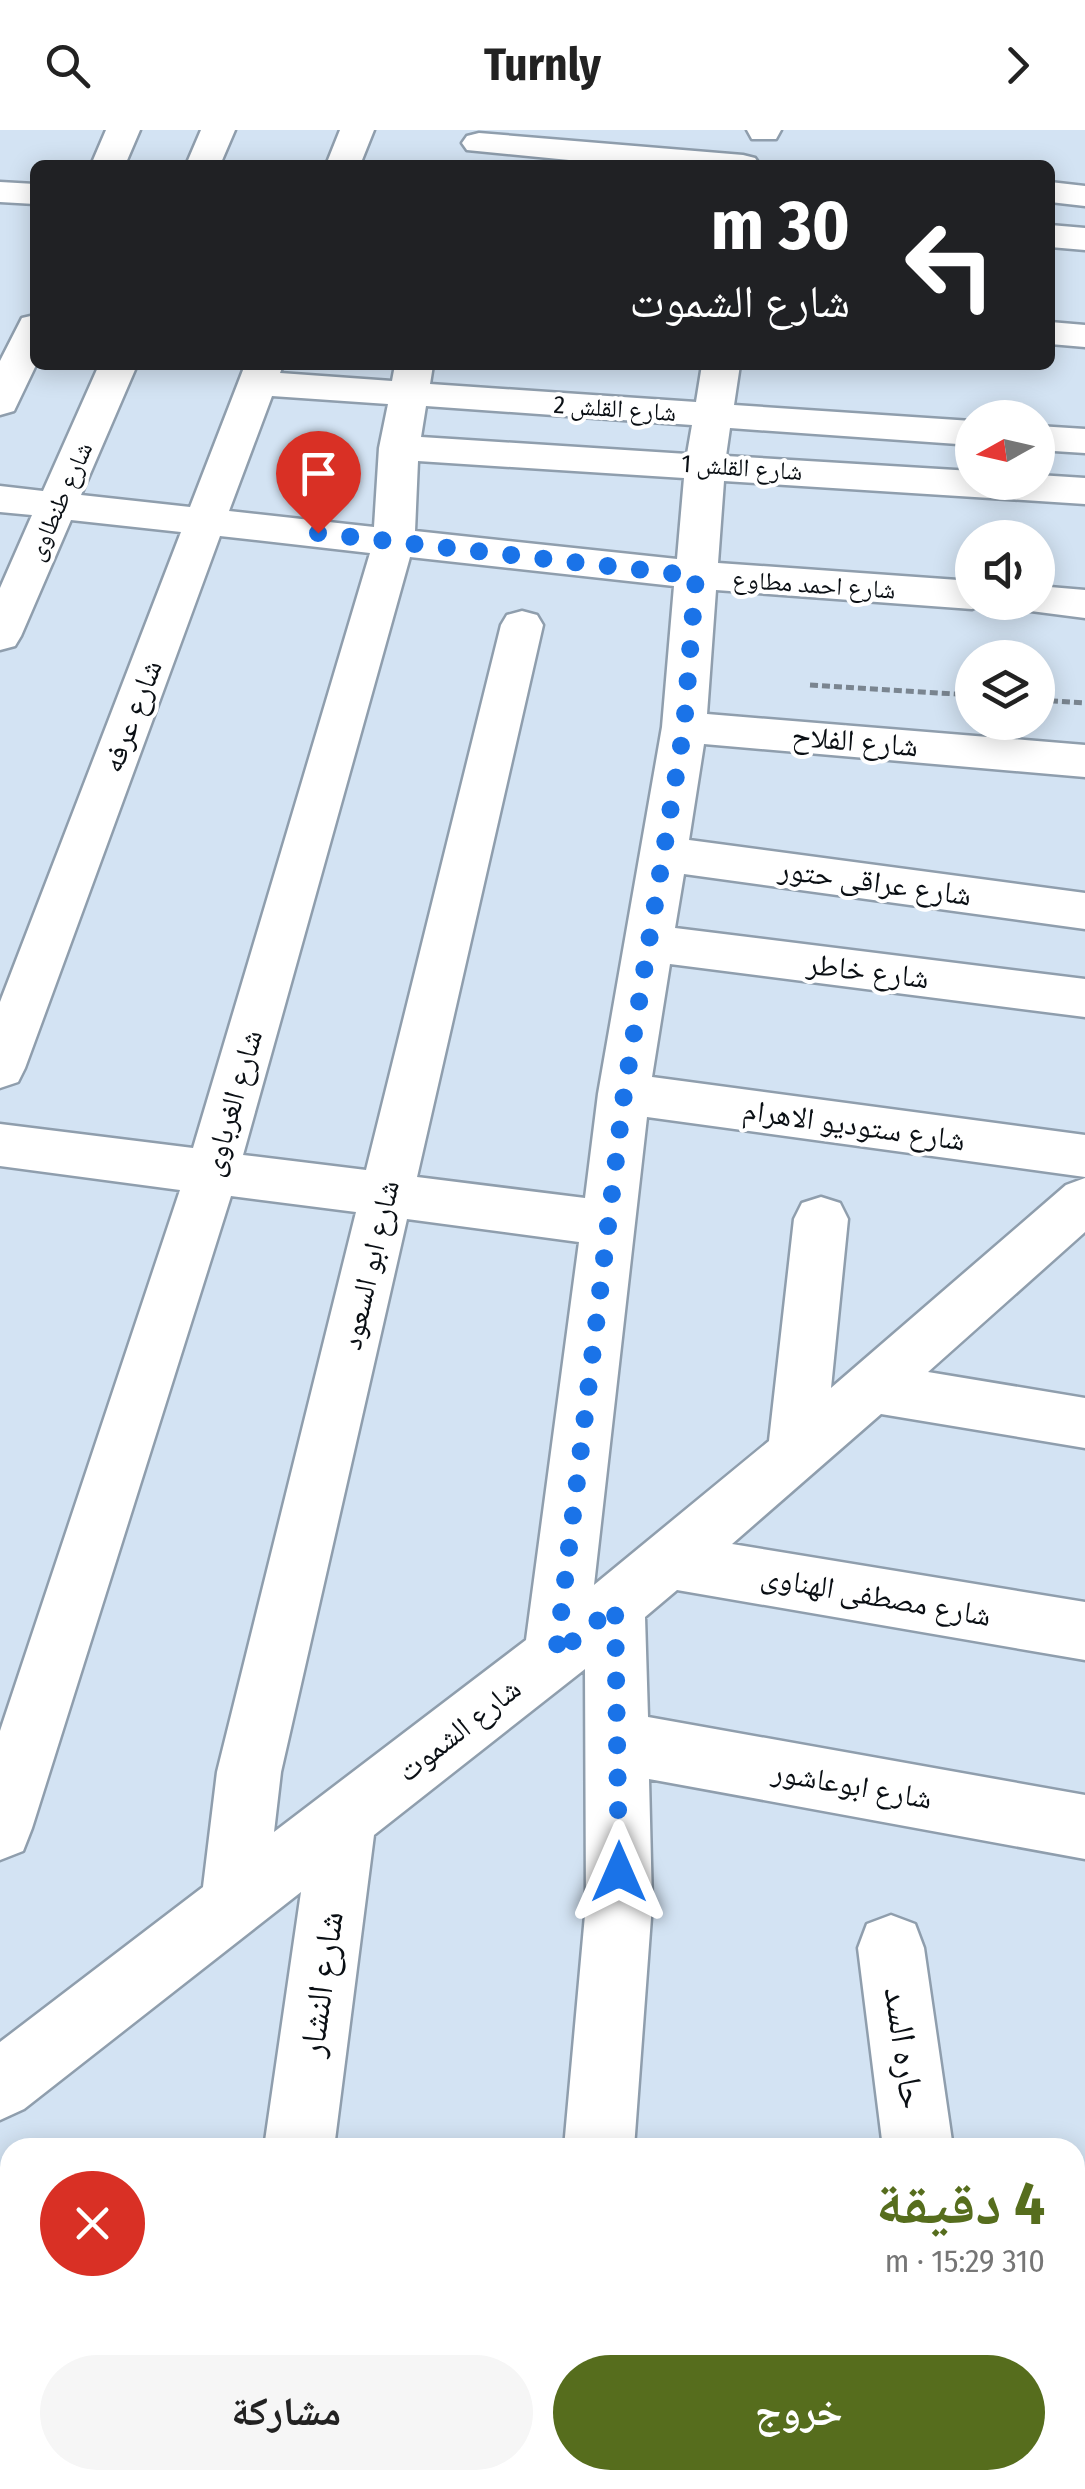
<!DOCTYPE html>
<html lang="ar">
<meta charset="utf-8">
<style>
:root{--surface:#fff;--page:#f6f6f6;--text:#222;--muted:#767676;--accent:#566d1d}
body{margin:0;font-family:"Fira Sans Condensed","Noto Naskh Arabic",sans-serif;background:var(--page);color:var(--text);direction:rtl;height:100vh;display:flex;flex-direction:column;font-size:38px;white-space:nowrap}
*{box-sizing:border-box;margin:0}
p{font-size:32px;color:var(--muted)}
.icon{flex:none;width:55px;height:55px;fill:none;stroke:currentColor;stroke-width:2;stroke-linecap:round;stroke-linejoin:round}
.map{position:relative;flex:1;overflow:hidden;direction:ltr}
.details{position:absolute;left:0px;top:2008px;width:1085px;height:352px;display:flex;flex-direction:column;background:var(--surface);border-radius:30px 30px 0 0;box-shadow:0 5px 25px #0003;direction:rtl}
.details>*{flex:none}
.banner{position:absolute;left:30px;top:30px;width:1025px;height:210px;border-radius:15px;box-shadow:0 5px 25px #0003;direction:rtl;background:#202124;color:#fff;overflow:hidden}
.needle{width:65px;rotate:262deg}
.controls{position:absolute;left:955px;top:270px;display:grid;gap:20px}
.controls a{display:grid;place-items:center;width:100px;height:100px;border-radius:50%;background:var(--surface);box-shadow:0 5px 25px #0003;font-size:50px}
.pin{position:absolute;display:grid;place-items:center;width:85px;height:85px;color:#fff;margin:-102px -42px;border-radius:50% 50% 50% 0;rotate:-45deg;box-shadow:0 0 10px #0007}
.pin .icon{rotate:45deg}
.me{position:absolute;width:110px;margin:-55px;rotate:0deg;stroke-linejoin:round;filter:drop-shadow(0 0 8px #0008)}
.turn{display:flex;align-items:center;gap:35px;height:210px;padding:0 40px;font-size:45px}
.turn .icon{width:130px;height:130px;stroke-width:2.5}
.turn b{display:block;font-size:70px;line-height:85px}
.round{display:grid;place-items:center;flex:none;width:105px;height:105px;border-radius:52px;background:var(--page)}
.summary{display:flex;align-items:center;justify-content:space-between;height:170px;padding:0 40px}
h1{font-size:60px;font-weight:700;line-height:75px;color:var(--accent)}
.primary-button{display:flex;gap:20px;margin-top:auto;padding:20px 40px}
.primary-button a{flex:1;height:115px;border-radius:60px;background:var(--accent);color:#fff;font-size:40px;font-weight:700;line-height:115px;text-align:center}
.primary-button a+a{background:var(--page);color:var(--text)}
header{display:flex;justify-content:space-between;align-items:center;height:130px;padding:0 40px;background:var(--surface);font-size:45px;font-weight:700}
.map>svg:first-child{display:block}
.lines{fill:none;stroke-linecap:round;stroke-linejoin:round}
.minor-casing{stroke:#8f9ead;stroke-width:5}
.path{stroke:#7a8590;stroke-width:5;stroke-dasharray:8 4;stroke-linecap:butt}
.minor{fill:#fff;fill-rule:evenodd}
.route{stroke:#1a73e8;stroke-width:18;stroke-dasharray:0 32.4}
.labels{text-anchor:middle;stroke-width:8;stroke-linejoin:round;paint-order:stroke}
.far-street-label{font-size:25px;fill:#0a0f14;stroke:#fff}
.street-label{font-size:30px;fill:#0a0f14;stroke:#fff}
.near-street-label{font-size:35px;fill:#0a0f14;stroke:#fff}
</style>
<header><svg class="icon" aria-label="forward" viewBox="0 0 24 24"><path d="M9 5l7 7-7 7"/></svg>Turnly<svg class="icon" aria-label="search" viewBox="0 0 24 24"><circle cx="10" cy="10" r="6"/><path d="M15 15l6 6"/></svg></header>
<div class="map">
<svg width="1085" height="2359" viewBox="0 0 1085 2359">
<rect width="100%" height="100%" fill="#d3e3f3"/>
<g class="lines">
<defs>
<path id="minor" d="M106 0H140L125 35H91Z
M201 0H235L220 35H186Z
M340 0H374L360 35H326Z
M747 0H781L776 9H752Z
M479 3 743 25 755 28 760 35H620L467 20 462 13 467 6Z
M0 52 35 54V74L0 72Z
M1050 52 1085 56V76L1050 72Z
M1050 95 1085 98V120L1050 117Z
M35 185 36 235 14 281 0 285V231L22 188Z
M1050 192 1085 195V217L1050 214Z
M99 235H137L81 365 190 377 245 235H283L280 243 392 251 395 235H433L430 254 696 272 702 235H740L734 275 972 291V315L730 298 726 326 972 341V352H1038V345L1085 348V374L724 351 718 433 972 451V472H988L972 479 716 460 707 584 1085 615V647L704 614 689 710 1085 763V799L684 744 675 798 1085 849V887L670 834 652 947 1085 1005V1047L647 987 594 1455 769 1311 794 1089 802 1073 821 1067 840 1073 848 1089 831 1258 1066 1055 1085 1048V1102L928 1242 1085 1268V1318L881 1284 732 1414 1085 1472V1530L677 1460 645 1487 648 1587 1085 1665V1729L649 1649 652 1774 634 2018H564L586 1774 585 1539 374 1705 334 2018H264L301 1762 24 1979 0 1990V1912L203 1757 217 1642 356 1082 231 1066 32 1698 23 1721 0 1730V1601L180 1060 0 1036V994L193 1018 370 423 220 406 25 938 18 952 0 958V872L181 402 71 390 21 506 15 516 0 520V458L32 385 0 382V356L43 361ZM272 266 388 274 379 318 374 397 229 381ZM426 276 692 295 687 324 421 307ZM418 331 684 348 677 429 415 401ZM410 427 674 456 662 597 598 964 585 1068 417 1047 543 495 537 485 522 481 507 485 501 495 366 1040 243 1025ZM407 1089 579 1112 526 1510 274 1702 281 1642Z
M1038 296 1085 299V323L1038 320Z
M1038 456 1085 460V488L1023 480 1019 472H1038Z
M891 1785 915 1794 924 1818 953 2018H883L858 1818 867 1794Z
M0 2062 10 2066V2143L0 2139Z
M1085 2140V2214L1075 2218V2144Z
M0 2308 10 2312V2350H45L49 2359H0Z
M564 2350H663L659 2359H560Z
M880 2350H956V2359H880Z"/>
</defs>
<use href="#minor" class="minor-casing"/>
<path class="path" d="M810 555 972 565
M1038 570 1085 573"/>
<use href="#minor" class="minor"/>
</g>
<g class="lines">
<path class="route" d="M318 403 696 446 684 597 624 964 556 1525 615 1476 619 1742"/>
</g>
<g class="labels">
<g class="far-street-label">
<text transform="translate(615 278) rotate(4)" y="9">شارع القلش 2</text>
<text transform="translate(742 337) rotate(4)" y="9">شارع القلش 1</text>
<text transform="translate(59 371) rotate(-66)" y="9">شارع طنطاوى</text>
<text transform="translate(814 454) rotate(4)" y="9">شارع احمد مطاوع</text>
</g>
<g class="street-label">
<text transform="translate(132 586) rotate(-69)" y="10">شارع عرفه</text>
<text transform="translate(855 611) rotate(5)" y="10">شارع الفلاح</text>
<text transform="translate(875 752) rotate(8)" y="10">شارع عراقى حتور</text>
<text transform="translate(868 841) rotate(7)" y="10">شارع خاطر</text>
<text transform="translate(232 973) rotate(-74)" y="10">شارع الغرباوى</text>
<text transform="translate(854 995) rotate(8)" y="10">شارع ستوديو الاهرام</text>
<text transform="translate(370 1135) rotate(-77)" y="10">شارع ابو السعود</text>
<text transform="translate(876 1466) rotate(10)" y="10">شارع مصطفى الهناوى</text>
<text transform="translate(459 1600) rotate(-38)" y="10">شارع الشموت</text>
<text transform="translate(852 1655) rotate(10)" y="10">شارع ابوعاشور</text>
</g>
<g class="near-street-label">
<text transform="translate(321 1854) rotate(-82)" y="12">شارع النشار</text>
<text transform="translate(905 1918) rotate(82)" y="12">حاره السد</text>
</g>
</g>
</svg>
<div class="controls">
<a><svg class="needle" viewBox="-14 -14 28 28"><path d="M0-13l5 13h-10z" fill="#e53935"/><path d="M0 13l5-13h-10z" fill="#767676"/></svg></a>
<a><svg class="icon" aria-label="sound" viewBox="0 0 24 24"><path d="M4 9h4l5-4v14l-5-4H4zM17 9q2 3 0 6"/></svg></a>
<a><svg class="icon" aria-label="layers" viewBox="0 0 24 24"><path d="M12 4l9 5-9 5-9-5zM3 14l9 5 9-5"/></svg></a>
</div>
<div class="pin" style="left:318px;top:403px;background:#d93025"><svg class="icon" aria-label="arrive" viewBox="0 0 24 24"><path d="M6 21V4h12l-3 4 3 4H6"/></svg></div>
<svg class="me" style="left:619px;top:1742px" viewBox="-20 -20 40 40"><path d="M0-17L14 15 0 8-14 15z" fill="#1a73e8" stroke="#fff" stroke-width="4"/></svg>
<div class="banner">
<div class="turn"><svg class="icon" aria-label="left" viewBox="0 0 24 24"><path d="M17 20v-9H6M10 6l-5 5 5 5"/></svg><div><b>30 m</b>شارع الشموت</div></div>
</div>
<section class="details">
<div class="summary"><div><h1>4 دقيقة</h1><p>310 m · 15:29</p></div><a class="round" style="background:#d93025;color:#fff"><svg class="icon" aria-label="close" viewBox="0 0 24 24"><path d="M6 6l12 12M18 6L6 18"/></svg></a></div>
<div class="primary-button"><a>خروج</a><a>مشاركة</a></div>
</section>
</div>
